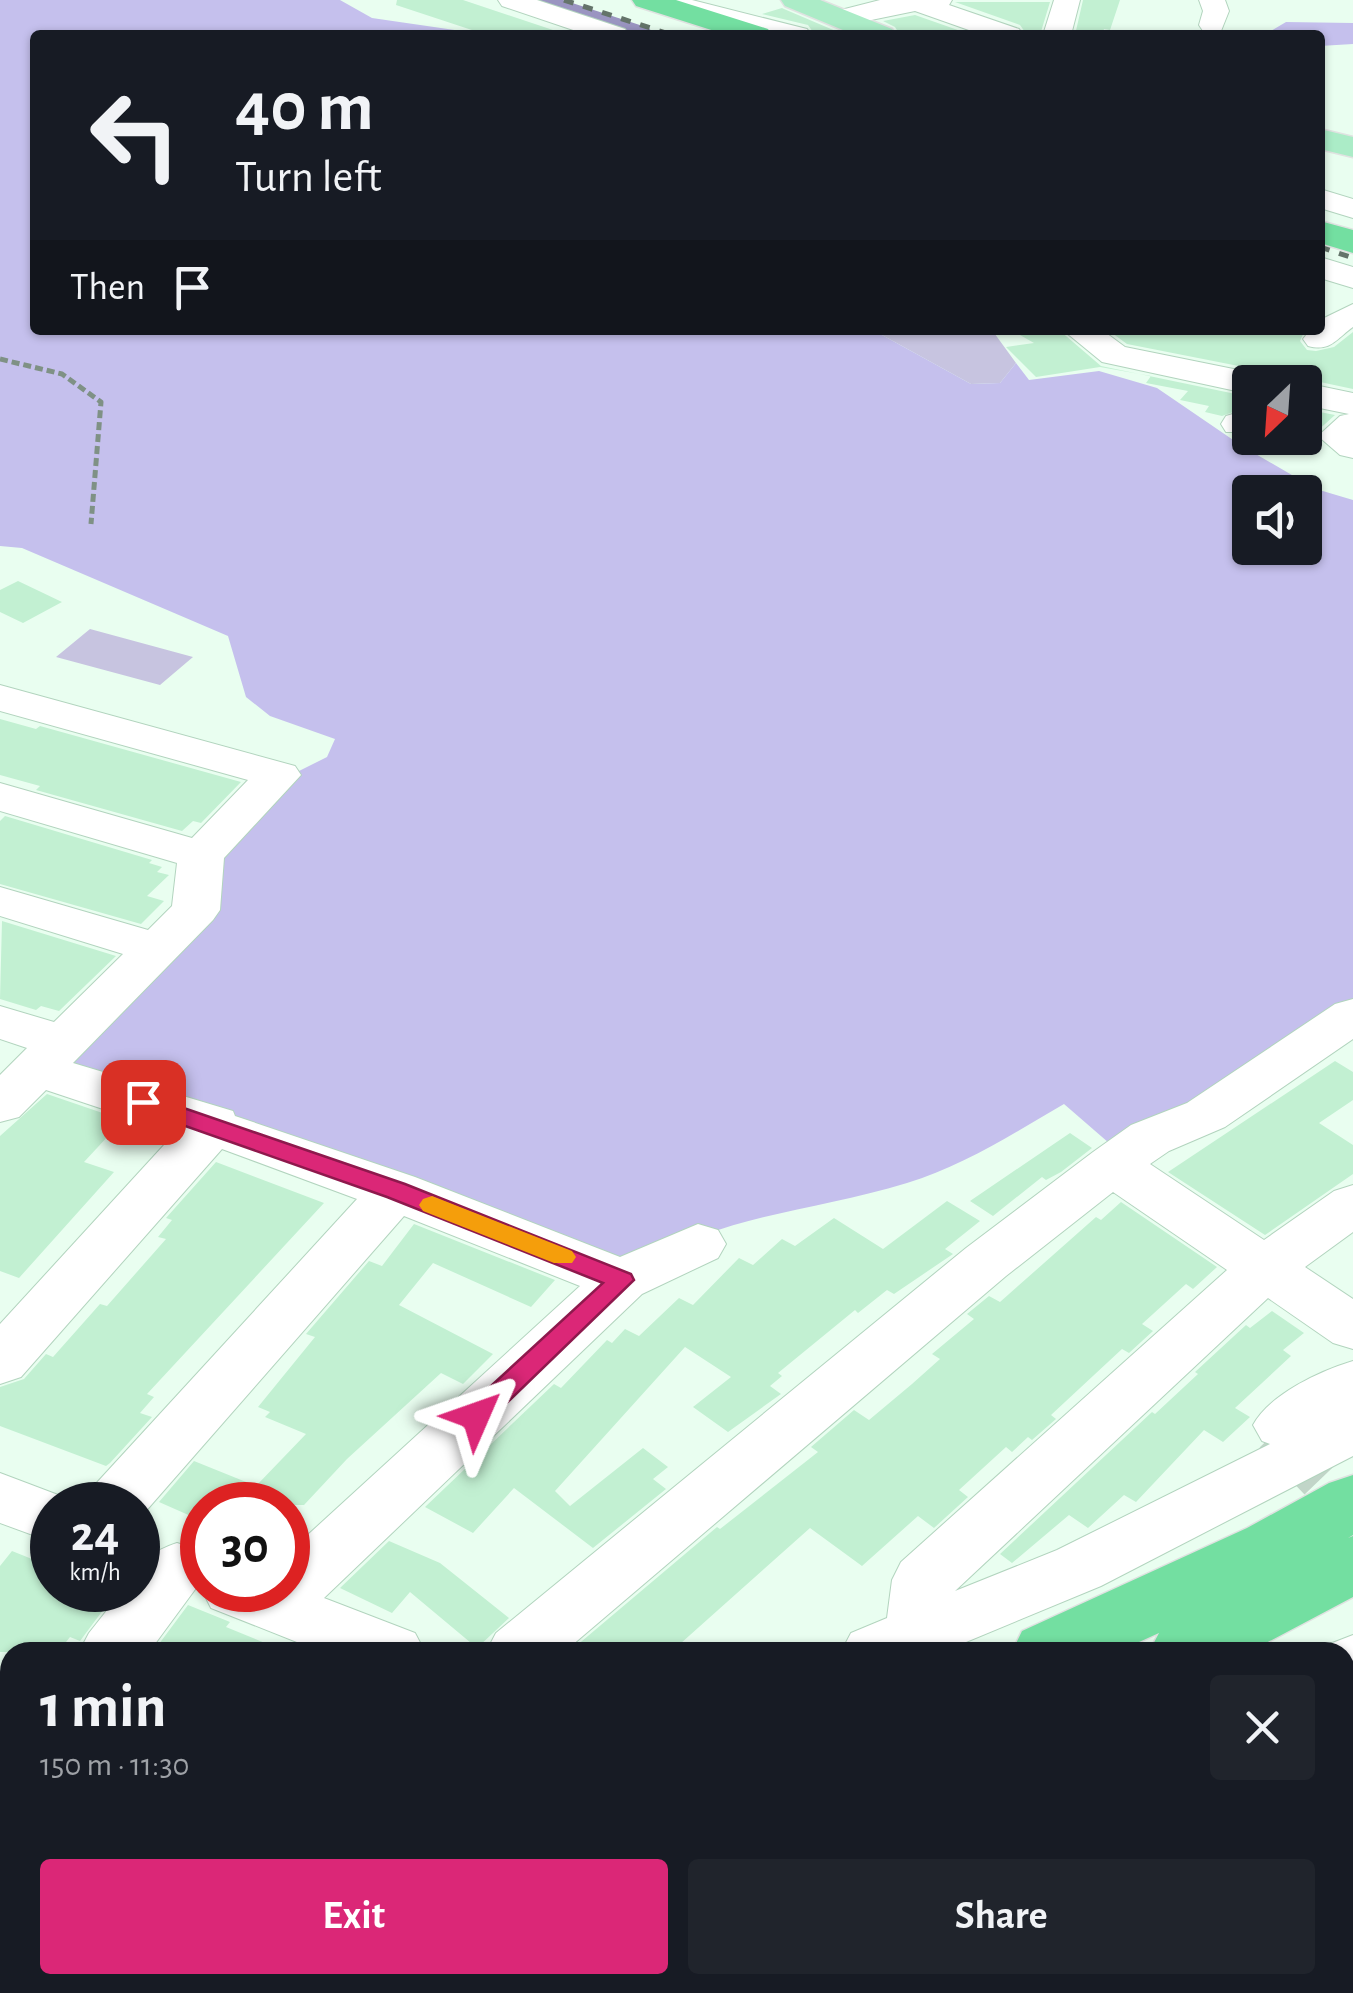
<!DOCTYPE html>
<meta charset="utf-8">
<style>
:root{--surface:#171b24;--page:#20242c;--text:#f1f3f6;--muted:#9ea1a6;--accent:#db2777}
body{margin:0;font-family:"Alegreya Sans",sans-serif;background:var(--page);color:var(--text);height:100vh;display:flex;flex-direction:column;font-size:38px;white-space:nowrap}
*{box-sizing:border-box;margin:0}
p{font-size:32px;color:var(--muted)}
.icon{flex:none;width:55px;height:55px;fill:none;stroke:currentColor;stroke-width:2;stroke-linecap:round;stroke-linejoin:round}
.map{position:relative;flex:1;overflow:hidden}
.side{position:absolute;left:0px;top:1642px;width:1355px;height:352px;display:flex;flex-direction:column;background:var(--surface);border-radius:30px 30px 0 0;box-shadow:0 2px 8px #0004}
.side>*{flex:none}
.guide{position:absolute;left:30px;top:30px;width:1295px;height:305px;border-radius:10px;box-shadow:0 2px 8px #0004;background:#171b24;color:var(--text);overflow:hidden}
.needle{width:65px;rotate:205deg}
.tools{position:absolute;left:1232px;top:365px;display:grid;gap:20px}
.tools a{display:grid;place-items:center;width:90px;height:90px;border-radius:10px;background:var(--surface);box-shadow:0 2px 8px #0004;font-size:50px}
.speed{position:absolute;left:30px;top:1482px;display:flex;gap:20px;font-size:50px;font-weight:700;text-align:center}
.speed>*{display:grid;place-content:center;width:130px;height:130px;border-radius:50%;background:var(--surface);box-shadow:0 2px 8px #0004;line-height:1}
.speed small{font-size:25px;font-weight:400}
.speed .limit{border:15px solid #d22;background:#fff;color:#111}
.pin{position:absolute;display:grid;place-items:center;width:85px;height:85px;color:#fff;margin:-42px;border-radius:20px;box-shadow:0 5px 15px #0006}
.me{position:absolute;width:110px;margin:-55px;rotate:47deg;stroke-linejoin:round;filter:drop-shadow(0 0 8px #0008)}
.turn{display:flex;align-items:center;gap:35px;height:210px;padding:0 40px;font-size:45px}
.turn .icon{width:130px;height:130px;stroke-width:2.5}
.turn b{display:block;font-size:70px;line-height:85px}
.then{display:flex;align-items:center;height:95px;padding:0 40px;background:#0003;gap:20px;font-size:38px}
.round{display:grid;place-items:center;flex:none;width:105px;height:105px;border-radius:10px;background:var(--page)}
.head{display:flex;align-items:center;justify-content:space-between;height:170px;padding:0 40px}
h1{font-size:60px;font-weight:600;line-height:75px}
.cta{display:flex;gap:20px;margin-top:auto;padding:20px 40px}
.cta a{flex:1;height:115px;border-radius:10px;background:var(--accent);color:#fff;font-size:40px;font-weight:600;line-height:115px;text-align:center}
.cta a+a{background:var(--page);color:var(--text)}
.map>svg:first-child{display:block}
.green{fill:#c7c4e0}
.forest{fill:#c5c0ed;fill-rule:evenodd}
.lines{fill:none;stroke-linecap:round;stroke-linejoin:round}
.river{fill:#9a95c1;fill-rule:evenodd}
.building{fill:#c2f0d2}
.minor-tunnel{stroke:#c1d5c8;stroke-width:65;stroke-dasharray:65 32;stroke-linecap:butt}
.minor-casing{stroke:#b2d4be;stroke-width:2}
.major-casing{stroke:#e0e2e1;stroke-width:3}
.highway-casing{stroke:#e0e2e1;stroke-width:3}
.path{stroke:#7f9185;stroke-width:5;stroke-dasharray:8 4;stroke-linecap:butt}
.minor{fill:#fff;fill-rule:evenodd}
.major{fill:#abecc7;fill-rule:evenodd}
.highway{fill:#73dfa1;fill-rule:evenodd}
.rail{stroke:#64746a;stroke-width:5;stroke-dasharray:10 10;stroke-linecap:butt}
.route{fill:#db2777;stroke:#8e194d;stroke-width:2.5}
.slow{fill:#f59e0b}
</style>
<div class="map">
<svg width="1353" height="1993" viewBox="0 0 1353 1993">
<rect width="100%" height="100%" fill="#e9fef0"/>
<path class="green" d="M873 330H992L1016 363 1000 383 971 384Z
M90 629 193 657 160 685 56 657Z"/>
<path class="forest" d="M0 0H340L372 18 489 35H35V330H873L971 384 1000 383 1016 363 1029 380 1099 371 1157 388 1242 446 1316 489 1353 500V1001L1231 1086 1109 1143 1064 1104C1014 1133 963 1166 907 1183 812 1212 729 1213 639 1265L71 1065 211 853 297 772 327 757 335 739 270 716 246 697 228 636 22 548 0 546ZM1250 492H1305V548H1250Z
M1286 22 1353 23V44L1320 46V35H1264Z"/>
<g class="lines">
<path class="river" d="M518 0H563L649 28 654 35H607L522 6Z"/>
</g>
<path class="building" d="M397 0H463L553 30 552 35H487L396 5Z
M1083 0H1120L1110 30 1104 29 1102 35H1075Z
M955 2H1050L1040 35H1027L1020 25Z
M782 8 784 9 845 35H815L808 25 762 14Z
M915 15 972 35H900L895 27 883 21Z
M1011 330H1059L1101 366 1250 397V406L1222 416 1205 412 1209 406 1180 400 1188 391 1146 383 1151 376 1100 367 1036 377 1006 347 1034 343Z
M1108 330H1305L1300 341 1307 350 1316 351 1334 347 1353 332V389L1306 379 1271 382 1264 371 1127 344Z
M1305 409 1335 415 1315 433 1319 442 1305 451Z
M18 581 62 602 23 623 0 612V590Z
M0 719 36 729 40 726 241 782 201 823 193 821 182 831 36 790 40 786 0 775Z
M5 816 152 860 149 863 162 867 157 872 169 875 147 896 164 901 141 924 0 884V821Z
M2 921 116 956 59 1011 41 1006 36 1010 0 999Z
M1335 1061 1353 1072V1100L1319 1123 1353 1145V1174L1265 1235 1168 1172Z
M47 1094 123 1120 84 1162 114 1172 19 1278 0 1271V1136Z
M1070 1133 1092 1148 1061 1172 1046 1180 1042 1177 993 1216 970 1201Z
M216 1162 324 1203 147 1394 154 1397 140 1413 152 1417 110 1463 106 1466 0 1426V1387L24 1379 46 1354 53 1357 100 1304 107 1306 166 1239 158 1237 172 1220 166 1218Z
M947 1201 980 1221 945 1249 953 1254 894 1294 887 1290 858 1313 855 1310 778 1373 782 1376 770 1386 781 1394 728 1432 693 1407 731 1377 685 1347 555 1491 570 1506 643 1448 668 1467 653 1479 666 1489 593 1548 514 1488 473 1533 425 1507 554 1384 561 1388 607 1340 612 1343 625 1329 639 1336 679 1298 693 1305 739 1258 753 1265 782 1239 795 1246 834 1218 883 1249Z
M1121 1202 1217 1267 1193 1289 1186 1284 1142 1324 1153 1331 1129 1353 1122 1349 1051 1415 1056 1419 1032 1440 1028 1437 1012 1452 1006 1447 959 1490 968 1497 934 1528 918 1516 862 1566 810 1528 671 1652H569L717 1527 720 1529 818 1452 811 1447 854 1410 869 1420 912 1384 940 1359 932 1354 974 1319 967 1314 989 1296 1000 1302 1096 1217 1101 1220Z
M414 1224 555 1280 531 1307 433 1263 399 1305 493 1354 463 1384 441 1373 347 1459 304 1505H202V1521L159 1502 194 1461 256 1486 306 1434 265 1417 270 1412 258 1407 315 1337 306 1334 369 1261 382 1266Z
M1272 1311 1304 1333 1283 1350 1291 1356 1235 1408 1250 1417 1223 1442 1204 1430 1136 1502 1124 1495 1088 1528 1069 1515 1012 1563 1000 1554 1152 1412 1155 1414 1198 1374 1195 1372 1246 1325 1250 1328Z
M389 1541 440 1563 509 1618 477 1648 410 1592 392 1613 340 1588Z
M12 1551 52 1567V1590H118L80 1641 70 1637 58 1652H0V1566Z
M188 1605 230 1622 226 1627 287 1652H153Z"/>
<g class="lines">
<path class="minor-tunnel" d="M1283 1425 1353 1498"/>
<defs>
<path id="minor" d="M498 0H537L625 29 629 35H588L502 6Z
M648 0H692L807 29 811 35H765L652 6Z
M880 0H952L949 5 1019 29 1023 35H983L915 11 842 26 829 18 833 12Z
M1054 0H1080L1071 35H1043Z
M1199 0H1225L1229 11 1221 31H1203L1199 25 1203 11Z
M1320 189 1353 199V218L1320 208Z
M1320 257 1353 267V288L1320 278Z
M1353 304V327C1336 339 1331 352 1308 346L1303 339 1310 330H1320V320Z
M1063 330H1102L1125 347 1263 375 1267 382H1250V394L1102 362Z
M1305 383 1353 393V458L1340 455 1318 436 1340 416 1349 414 1305 405Z
M1250 409V432H1226L1221 424 1226 416Z
M0 685 295 766 301 775 224 858 220 910 213 920 73 1063 233 1111 235 1116 415 1177 620 1257 698 1224 718 1230 726 1244 718 1258 642 1294 324 1598 415 1633 425 1652H322L211 1608 202 1590H288V1553L580 1286 404 1216 138 1520V1505H83L92 1488 357 1199 222 1149 21 1377 0 1384V1324L175 1133 46 1090 19 1117 0 1122V1075L27 1048 0 1039V1006L54 1022 123 954 0 916V887L148 930 172 906 177 863 0 811V783L192 838 248 780 0 711Z
M1353 999V1039L1225 1127 1169 1151 1150 1164 1264 1240 1334 1191 1353 1185V1232L1305 1267 1353 1299V1349L1333 1343 1268 1298 955 1591 1057 1550 1270 1444 1262 1441 1253 1425C1270 1394 1320 1371 1353 1361V1456L1101 1586 942 1652H841L851 1633 887 1618 892 1580 901 1562 1227 1270 1113 1192 1006 1276 564 1652H486L496 1633 966 1248 1093 1152 1131 1125 1187 1103 1335 1004Z
M0 1473 74 1501 76 1505H52V1542L0 1523Z
M177 1543 199 1550 202 1580 149 1652H79L89 1633 123 1590H138C138 1562 152 1551 177 1543Z
M1353 1635V1691L1345 1693V1652H1319L1322 1647Z
M10 1754V1823L0 1827V1758Z
M1353 1758V1826L1345 1829V1761Z
M10 1860V1924L0 1925V1861Z
M840 1985H915L911 1993H836Z
M1169 1985H1245L1241 1993H1165Z"/>
<path id="major" d="M781 0H820L892 29 896 35H855L785 6Z
M1320 129 1353 137V157L1320 149Z"/>
<path id="highway" d="M632 0H676L768 29 772 35H727L636 6Z
M1320 221 1353 230V253L1320 243Z
M1353 1475V1535L1348 1538 1353 1536V1597L1249 1652H1149L1159 1633 1117 1652H1012L1022 1631 1247 1528 1329 1483Z
M146 1985H237L234 1993H142Z
M262 1985H356L353 1993H258Z
M441 1985H533L530 1993H437Z"/>
</defs>
<use href="#minor" class="minor-casing"/>
<use href="#major" class="major-casing"/>
<use href="#highway" class="highway-casing"/>
<path class="path" d="M0 359 62 374 101 402 91 524"/>
<use href="#minor" class="minor"/>
<use href="#major" class="major"/>
<use href="#highway" class="highway"/>
<path class="rail" d="M564 0 672 35
M1320 247 1353 258"/>
</g>
<path class="route" d="M143 1094 405 1184 631 1274 634 1280 486 1423 476 1426 467 1423 463 1416 467 1408 603 1283 387 1197 134 1108 131 1102 134 1096Z"/>
<path class="slow" d="M432 1196 572 1251 576 1257 572 1263H554L423 1211 419 1205 423 1199Z"/>
</svg>
<div class="tools">
<a><svg class="needle" viewBox="-14 -14 28 28"><path d="M0-13l5 13h-10z" fill="#e53935"/><path d="M0 13l5-13h-10z" fill="#9ea1a6"/></svg></a>
<a><svg class="icon" aria-label="sound" viewBox="0 0 24 24"><path d="M4 9h4l5-4v14l-5-4H4zM17 9q2 3 0 6"/></svg></a>
</div>
<div class="speed"><div>24<small>km/h</small></div><div class="limit">30</div></div>
<div class="pin" style="left:143px;top:1102px;background:#d93025"><svg class="icon" aria-label="arrive" viewBox="0 0 24 24"><path d="M6 21V4h12l-3 4 3 4H6"/></svg></div>
<svg class="me" style="left:476px;top:1416px" viewBox="-20 -20 40 40"><path d="M0-17L14 15 0 8-14 15z" fill="#db2777" stroke="#fff" stroke-width="4"/></svg>
<div class="guide">
<div class="turn"><svg class="icon" aria-label="left" viewBox="0 0 24 24"><path d="M17 20v-9H6M10 6l-5 5 5 5"/></svg><div><b>40 m</b>Turn left</div></div>
<div class="then">Then<svg class="icon" aria-label="arrive" viewBox="0 0 24 24"><path d="M6 21V4h12l-3 4 3 4H6"/></svg></div>
</div>
<section class="side">
<div class="head"><div><h1>1 min</h1><p>150 m · 11:30</p></div><a class="round"><svg class="icon" aria-label="close" viewBox="0 0 24 24"><path d="M6 6l12 12M18 6L6 18"/></svg></a></div>
<div class="cta"><a>Exit</a><a>Share</a></div>
</section>
</div>
